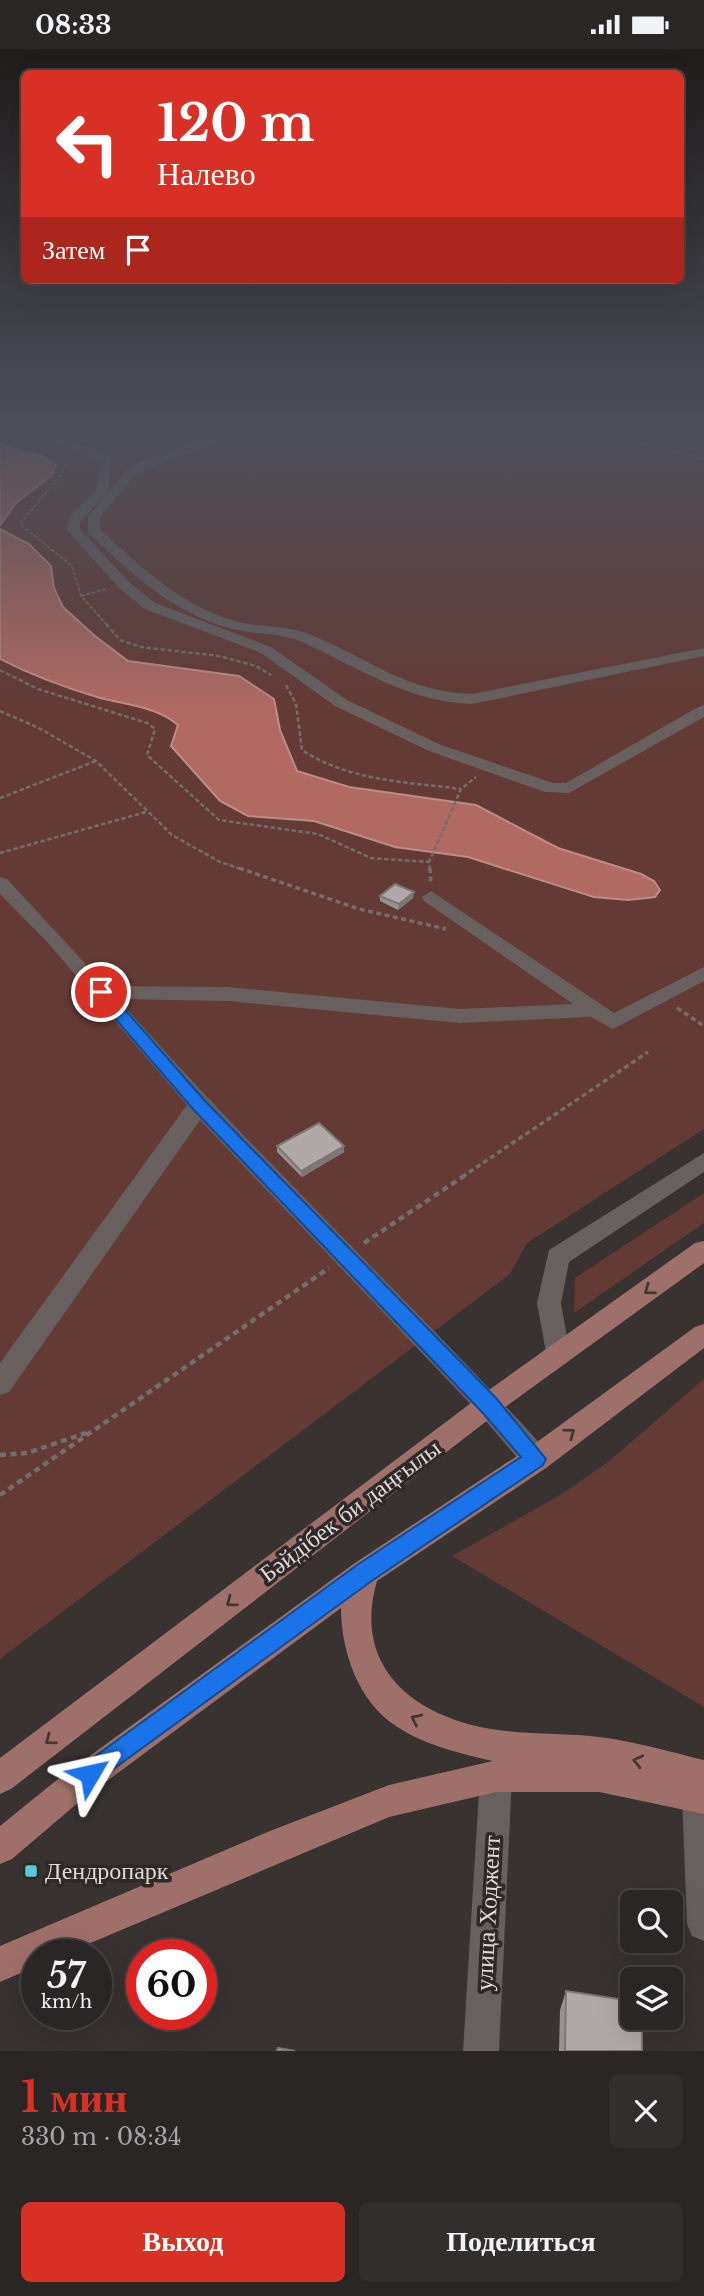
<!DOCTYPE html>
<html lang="ru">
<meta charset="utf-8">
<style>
:root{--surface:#2a2625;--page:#322e2d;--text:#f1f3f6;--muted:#a5a5a7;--line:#464342;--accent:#d93025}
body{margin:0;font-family:"Libre Baskerville",serif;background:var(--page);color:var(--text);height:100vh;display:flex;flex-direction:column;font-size:26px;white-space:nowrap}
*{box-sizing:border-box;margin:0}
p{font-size:23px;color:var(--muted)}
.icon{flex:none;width:38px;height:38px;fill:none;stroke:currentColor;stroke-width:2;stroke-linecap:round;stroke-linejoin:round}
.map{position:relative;height:2002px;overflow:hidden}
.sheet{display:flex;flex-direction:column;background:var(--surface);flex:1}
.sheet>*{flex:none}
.guide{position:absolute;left:21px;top:21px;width:663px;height:214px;border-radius:10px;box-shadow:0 7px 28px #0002,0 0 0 2px var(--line);background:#d93025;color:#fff;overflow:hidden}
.buttons{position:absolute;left:620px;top:1841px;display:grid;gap:14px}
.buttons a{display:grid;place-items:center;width:63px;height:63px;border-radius:10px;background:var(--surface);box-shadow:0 7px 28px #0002,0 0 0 2px var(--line);font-size:35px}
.speed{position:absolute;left:21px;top:1890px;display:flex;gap:14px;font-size:35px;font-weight:700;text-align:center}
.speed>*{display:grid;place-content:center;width:91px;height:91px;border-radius:50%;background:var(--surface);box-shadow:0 7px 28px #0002,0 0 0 2px var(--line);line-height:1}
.speed small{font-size:18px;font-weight:400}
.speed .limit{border:10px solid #d22;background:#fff;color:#111}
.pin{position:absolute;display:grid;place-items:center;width:60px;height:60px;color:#fff;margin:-30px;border:4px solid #fff;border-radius:50%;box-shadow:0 2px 7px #0007}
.me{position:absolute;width:77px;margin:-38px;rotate:54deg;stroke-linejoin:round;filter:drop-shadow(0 0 5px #0008)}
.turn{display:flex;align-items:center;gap:24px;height:147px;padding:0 21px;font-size:32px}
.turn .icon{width:91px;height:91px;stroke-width:2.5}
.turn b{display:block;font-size:49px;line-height:60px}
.then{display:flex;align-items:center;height:66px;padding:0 21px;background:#0003;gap:14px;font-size:26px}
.round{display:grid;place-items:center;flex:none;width:74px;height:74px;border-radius:10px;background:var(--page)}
.headline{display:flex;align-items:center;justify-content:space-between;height:119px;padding:0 21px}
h1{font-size:42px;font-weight:700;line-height:52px;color:var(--accent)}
.cta{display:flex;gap:14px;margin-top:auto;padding:14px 21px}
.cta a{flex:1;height:80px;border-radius:10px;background:var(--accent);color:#fff;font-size:28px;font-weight:700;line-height:80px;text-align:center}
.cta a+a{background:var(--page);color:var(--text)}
.status{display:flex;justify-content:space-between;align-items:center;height:49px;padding:0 35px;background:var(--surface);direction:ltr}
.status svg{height:19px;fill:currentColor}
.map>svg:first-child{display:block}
.green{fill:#643a34}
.water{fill:#b06a62;stroke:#be8c86;stroke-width:2}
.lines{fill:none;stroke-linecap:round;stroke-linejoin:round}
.path-far3{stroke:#736e6d;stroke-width:2;stroke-dasharray:3.5 2;stroke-linecap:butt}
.path-far2{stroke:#736e6d;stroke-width:2.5;stroke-dasharray:4.5 2.5;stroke-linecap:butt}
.path-far1{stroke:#736e6d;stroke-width:3.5;stroke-dasharray:5 3.5;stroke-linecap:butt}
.path{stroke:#736e6d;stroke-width:4.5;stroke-dasharray:6 4.5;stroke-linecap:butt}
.minor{fill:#67605f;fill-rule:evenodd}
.major{fill:#9f7069;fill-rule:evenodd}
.wall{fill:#989190}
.shaded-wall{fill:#7c7676}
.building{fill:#b1a9a8;stroke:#7c7676;stroke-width:2}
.oneway{stroke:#453634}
.route{fill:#1a73e8;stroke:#114b97;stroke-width:2}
.poi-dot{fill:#53cbdb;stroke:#2e2827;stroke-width:2.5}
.labels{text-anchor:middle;stroke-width:7;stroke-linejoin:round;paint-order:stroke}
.near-street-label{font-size:24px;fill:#dfdbda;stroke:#2e2827}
.near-poi-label{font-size:24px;fill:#dfdbda;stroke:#2e2827;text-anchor:start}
</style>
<div class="status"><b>08:33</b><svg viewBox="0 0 49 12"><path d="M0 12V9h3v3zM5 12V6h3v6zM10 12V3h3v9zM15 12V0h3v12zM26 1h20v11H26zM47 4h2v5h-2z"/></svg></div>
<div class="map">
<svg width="704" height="2002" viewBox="0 0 704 2002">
<rect width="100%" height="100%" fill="#383231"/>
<path class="green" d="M0 382H704V1080L527 1194 510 1225 0 1610Z
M704 1144V1174L574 1264 575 1229Z
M704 1330V1658L452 1507 562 1445 608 1413Z"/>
<path class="water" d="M0 396 39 406 56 416 51 427 16 454 0 476Z
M0 480 29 495 51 517 54 539 63 558 95 587 128 612 239 627 274 650 280 681 297 722 349 738 476 756 558 799 641 825 654 832 660 841 655 848 628 851 594 848 468 808 395 798 314 772 248 767 220 752 171 697 178 676C156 657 125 656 97 648 63 638 31 626 0 610Z"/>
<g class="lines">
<path class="path-far3" d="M576 382C616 385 663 401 704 410
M0 390 11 393
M59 407 66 416 62 424 20 475 72 517 81 547 108 577
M81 547 106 540"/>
<path class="path-far2" d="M106 575 120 591 141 598 219 607 256 617 271 626
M0 621 38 640 147 674 155 680 147 706 219 771 318 785 371 809 429 813
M286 636 296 655 302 701C349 732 407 733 461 740
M0 662 39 679 96 712 172 786 220 813 244 821
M0 749 96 712
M0 804 146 763
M430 821 429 813 461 740 476 728"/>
<path class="path-far1" d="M239 819 359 860 446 880
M430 819 431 836
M677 959 704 977
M462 1128 648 1003"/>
<path class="path" d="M364 1194 464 1127
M0 1406 27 1404 89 1383
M0 1446 329 1219"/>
<path class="minor" d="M16 382C49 382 81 394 111 407L108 442 80 473V480L129 533 155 554 271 598 347 651 441 696 553 734H566L698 658 704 656V668L569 744 545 743 429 702 335 657 261 604 145 560 119 539 67 481 69 469 96 441 101 412 76 400Z
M220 382H235L203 399 144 421 133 429 100 468V480C139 517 182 557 235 572 259 579 285 576 309 585 367 608 405 643 472 645L704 599V607L472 655C407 653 360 619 302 593 279 583 253 586 229 579 173 564 130 523 88 484V468L125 423 136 415Z
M0 828 7 830 106 937 228 938 460 960 573 955 424 852 422 848 431 842 614 964 704 918V932L613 980 591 968 460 974 228 952 118 950C255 1106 407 1248 546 1401L550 1410 546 1419 536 1422 526 1419 479 1364 200 1071 9 1343 0 1346V1314L187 1056 48 894 0 845Z
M704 1104V1123L569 1213 561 1254 570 1306 566 1314 557 1317 548 1314 537 1254 549 1201Z
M496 1711 507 1716 512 1727 499 2002H463L480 1727 485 1716Z
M698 1731 704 1733V1892L692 1887 687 1875 682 1747 687 1736Z"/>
<path class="major" d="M704 1192V1214L497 1364 11 1740 0 1745V1709L479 1348 695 1194Z
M704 1275V1299L546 1419 377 1532C351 1621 418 1670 498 1681 532 1686 566 1684 599 1688 634 1692 670 1703 704 1711V1765L599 1743H496L389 1768 62 1906H37V1917L0 1933V1897L270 1782 389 1736 493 1712C461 1705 424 1696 396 1677 358 1653 341 1601 341 1559L80 1752 12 1810 0 1815V1777L58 1730 355 1514 526 1401 695 1278Z"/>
</g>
<path class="wall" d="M380 847 413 849 398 861 380 852Z
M277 1097 344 1103 302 1128 277 1103Z
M566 1942 642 2002H559L560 1961Z"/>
<path class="shaded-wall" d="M414 843 413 849 398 861 399 855Z
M344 1097V1103L302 1128 301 1122Z"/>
<path class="building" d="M395 835 414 843 399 855 380 847Z
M319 1074 344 1097 301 1122 277 1097Z
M566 1942 632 1952V1969H642V2002H565Z
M278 1999 295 2002H277Z"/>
<defs><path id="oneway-chevron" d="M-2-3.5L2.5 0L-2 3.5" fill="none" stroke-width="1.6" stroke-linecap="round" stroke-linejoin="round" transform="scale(1.75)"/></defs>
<g class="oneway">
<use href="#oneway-chevron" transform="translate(649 1241) rotate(144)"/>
<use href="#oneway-chevron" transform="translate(570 1384) rotate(-36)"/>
<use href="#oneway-chevron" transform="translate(231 1553) rotate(143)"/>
<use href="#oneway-chevron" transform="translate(416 1670) rotate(-154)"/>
<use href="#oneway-chevron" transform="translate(50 1691) rotate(143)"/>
<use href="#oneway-chevron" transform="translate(638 1712) rotate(-167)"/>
</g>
<linearGradient id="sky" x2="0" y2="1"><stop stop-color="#1f1c1b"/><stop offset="0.58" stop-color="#4d4f5a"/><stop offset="1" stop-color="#4d4f5a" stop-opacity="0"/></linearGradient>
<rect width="704" height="663" fill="url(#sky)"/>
<path class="route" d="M101 938 106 939 205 1052 496 1349 546 1410 543 1416 373 1531 90 1737 82 1734 78 1725 82 1717 357 1516 521 1408 481 1362 193 1060 95 946 93 943Z"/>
<rect class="poi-dot" x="24" y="1815" width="14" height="14" rx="3.5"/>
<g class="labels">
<g class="near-street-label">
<text transform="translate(350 1462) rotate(-37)" y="8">Бәйдібек би даңғылы</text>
<text transform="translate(488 1864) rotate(-87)" y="8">улица Ходжент</text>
</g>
<g class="near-poi-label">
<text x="45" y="1830">Дендропарк</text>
</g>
</g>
</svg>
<div class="buttons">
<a><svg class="icon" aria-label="search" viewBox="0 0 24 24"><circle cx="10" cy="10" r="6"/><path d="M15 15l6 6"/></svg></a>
<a><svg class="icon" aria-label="layers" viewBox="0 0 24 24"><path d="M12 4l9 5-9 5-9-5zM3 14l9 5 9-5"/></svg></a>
</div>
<div class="speed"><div>57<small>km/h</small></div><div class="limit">60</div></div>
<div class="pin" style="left:101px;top:943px;background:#d93025"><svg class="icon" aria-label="arrive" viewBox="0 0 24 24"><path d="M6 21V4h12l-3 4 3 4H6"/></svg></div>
<svg class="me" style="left:90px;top:1725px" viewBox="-20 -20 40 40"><path d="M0-17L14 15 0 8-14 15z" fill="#1a73e8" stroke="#fff" stroke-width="4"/></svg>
<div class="guide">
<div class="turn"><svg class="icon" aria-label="left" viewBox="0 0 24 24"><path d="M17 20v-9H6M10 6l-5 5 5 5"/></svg><div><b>120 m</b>Налево</div></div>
<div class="then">Затем<svg class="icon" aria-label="arrive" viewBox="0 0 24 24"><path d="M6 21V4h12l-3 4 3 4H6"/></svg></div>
</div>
</div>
<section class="sheet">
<div class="headline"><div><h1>1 мин</h1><p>330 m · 08:34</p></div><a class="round"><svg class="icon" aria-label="close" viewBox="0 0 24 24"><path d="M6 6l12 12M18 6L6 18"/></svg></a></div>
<div class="cta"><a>Выход</a><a>Поделиться</a></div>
</section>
